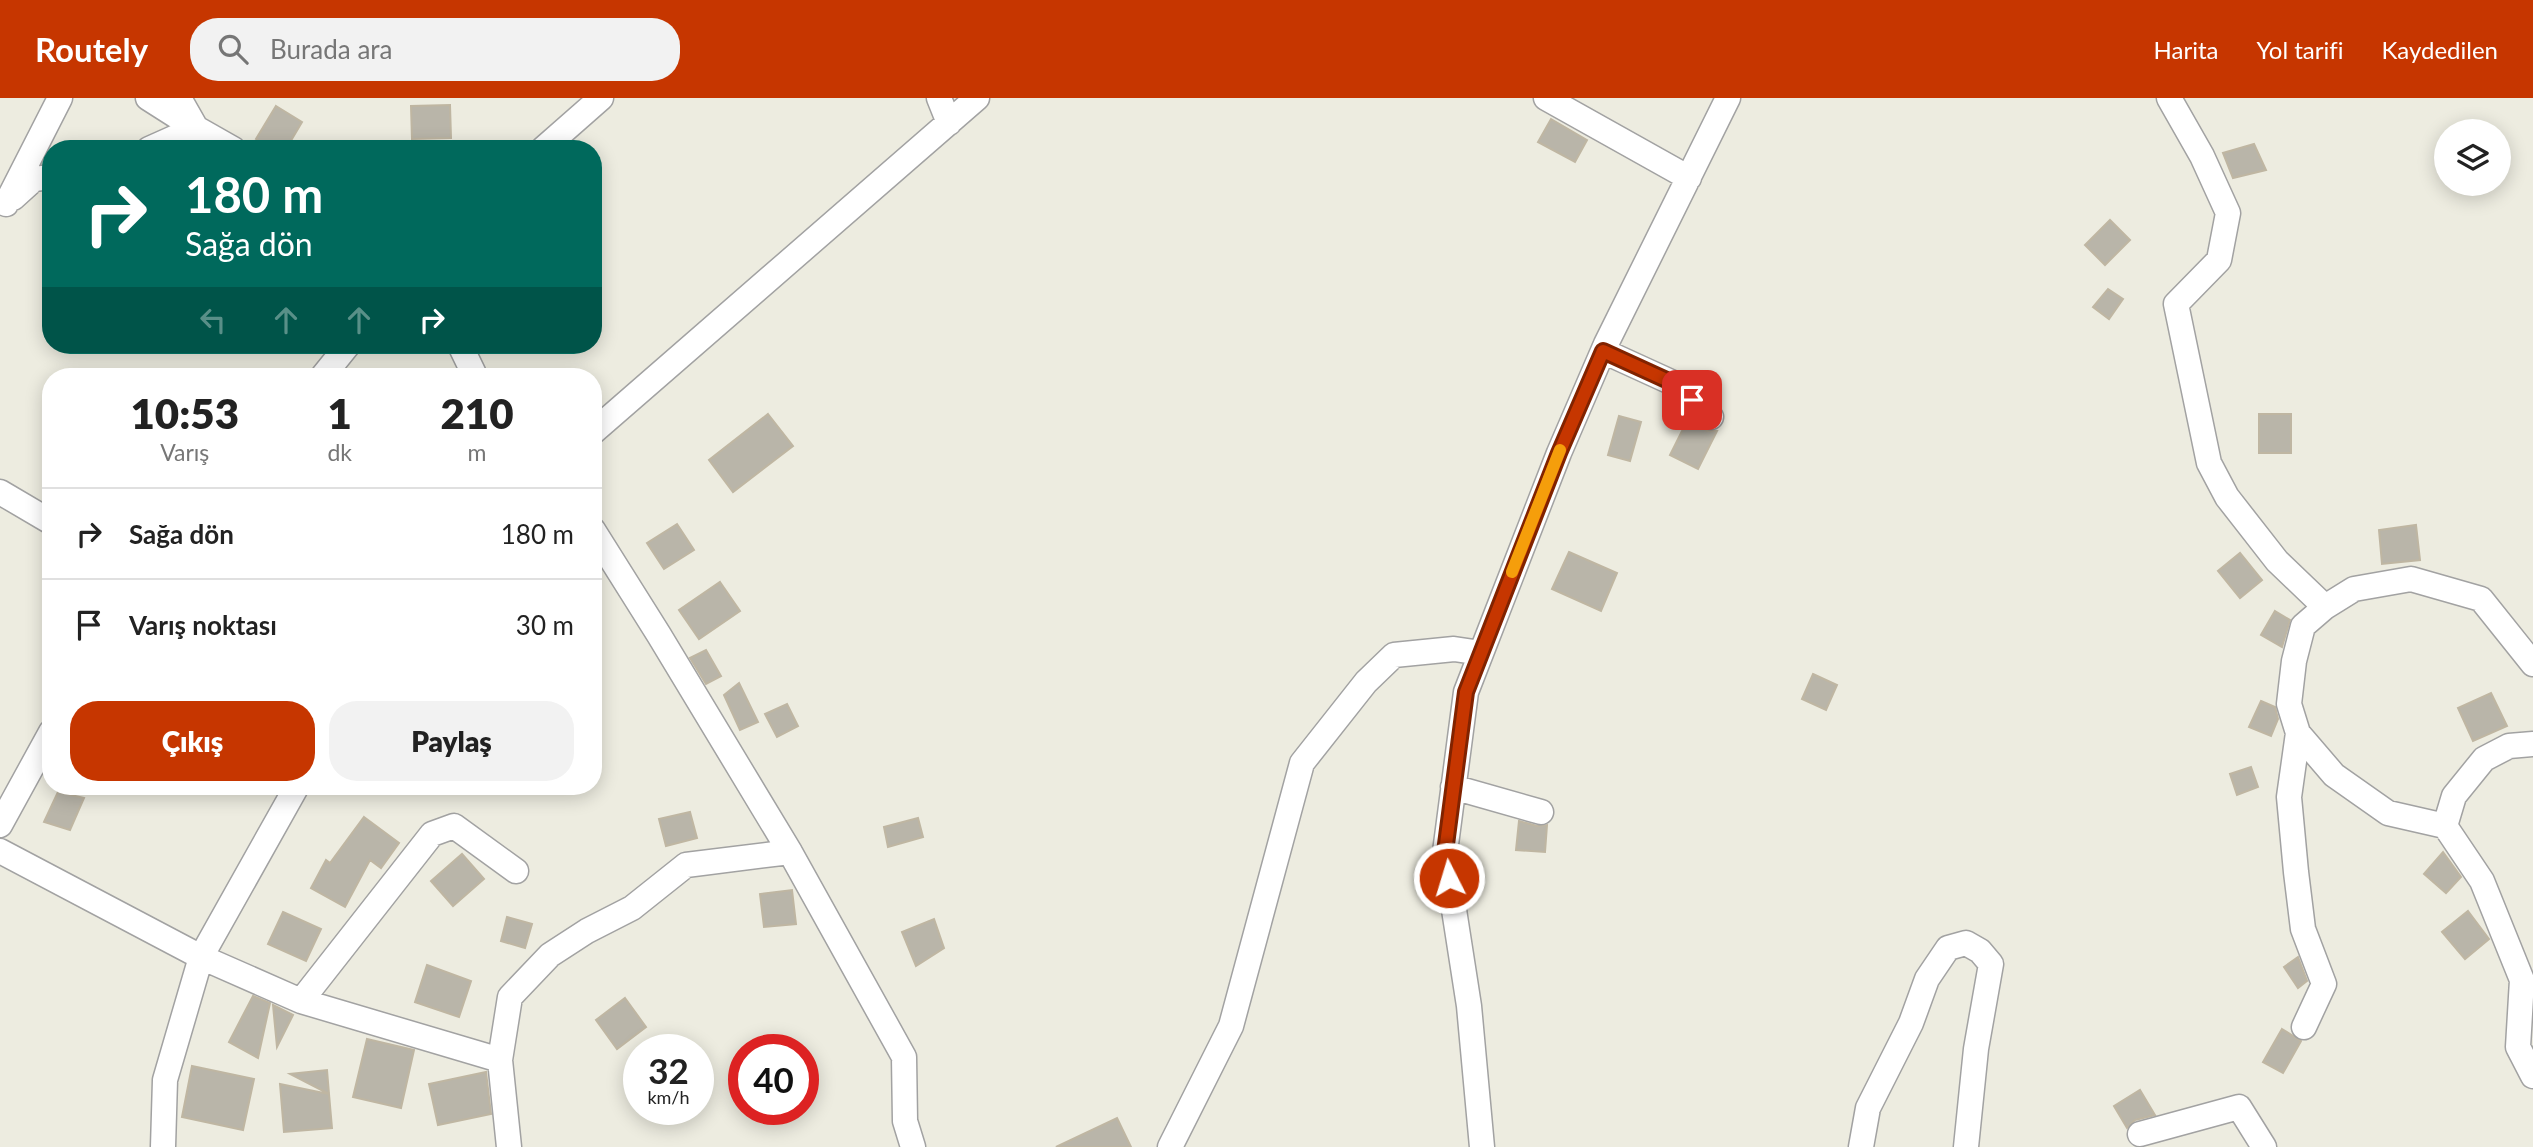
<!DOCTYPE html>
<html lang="tr">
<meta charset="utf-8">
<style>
:root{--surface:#fff;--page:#f2f2f2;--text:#222;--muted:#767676;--line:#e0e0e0;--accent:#c63600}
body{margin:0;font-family:Lato,sans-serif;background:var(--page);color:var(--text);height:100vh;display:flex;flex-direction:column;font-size:26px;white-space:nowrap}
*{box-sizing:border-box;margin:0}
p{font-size:23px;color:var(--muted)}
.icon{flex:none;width:38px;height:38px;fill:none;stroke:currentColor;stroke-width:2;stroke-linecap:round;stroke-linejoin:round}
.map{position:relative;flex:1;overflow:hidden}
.details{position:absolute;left:42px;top:270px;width:560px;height:427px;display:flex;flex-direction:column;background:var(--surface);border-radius:28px;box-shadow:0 4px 18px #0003}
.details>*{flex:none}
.top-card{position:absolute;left:42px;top:42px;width:560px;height:214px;border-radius:28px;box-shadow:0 4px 18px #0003;background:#00695c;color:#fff;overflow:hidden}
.buttons{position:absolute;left:2434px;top:21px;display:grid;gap:14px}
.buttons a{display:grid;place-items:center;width:77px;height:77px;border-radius:50%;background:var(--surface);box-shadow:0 4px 18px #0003;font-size:35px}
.speed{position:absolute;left:623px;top:936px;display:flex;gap:14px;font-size:35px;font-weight:700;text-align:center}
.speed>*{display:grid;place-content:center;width:91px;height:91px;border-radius:50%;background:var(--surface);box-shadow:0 4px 18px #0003;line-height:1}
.speed small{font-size:18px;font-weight:400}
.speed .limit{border:10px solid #d22;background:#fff;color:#111}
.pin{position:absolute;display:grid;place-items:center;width:60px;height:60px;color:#fff;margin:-30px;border-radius:14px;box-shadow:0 4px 10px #0006}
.me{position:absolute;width:77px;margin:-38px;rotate:355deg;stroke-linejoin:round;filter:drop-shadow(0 0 5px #0008)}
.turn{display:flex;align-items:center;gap:24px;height:147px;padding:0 28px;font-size:32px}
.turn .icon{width:91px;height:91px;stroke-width:2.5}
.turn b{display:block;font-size:49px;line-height:60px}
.lanes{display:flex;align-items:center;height:66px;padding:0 28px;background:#0003;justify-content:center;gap:35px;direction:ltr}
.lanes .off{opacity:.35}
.eta{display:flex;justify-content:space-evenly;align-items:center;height:119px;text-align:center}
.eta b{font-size:42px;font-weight:800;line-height:49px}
.cta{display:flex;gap:14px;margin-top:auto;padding:14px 28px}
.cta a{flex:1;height:80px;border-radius:28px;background:var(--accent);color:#fff;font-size:28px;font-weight:800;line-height:80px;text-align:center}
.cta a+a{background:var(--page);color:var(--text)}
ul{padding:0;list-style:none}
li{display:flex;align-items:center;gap:21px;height:91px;padding:0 28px;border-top:2px solid var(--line)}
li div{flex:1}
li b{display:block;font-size:26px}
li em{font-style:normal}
header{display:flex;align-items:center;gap:42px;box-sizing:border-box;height:98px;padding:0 35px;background:var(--accent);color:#fff}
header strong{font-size:33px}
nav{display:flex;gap:38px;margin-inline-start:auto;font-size:24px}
.search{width:490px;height:63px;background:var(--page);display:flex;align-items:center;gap:18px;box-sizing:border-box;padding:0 24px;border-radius:28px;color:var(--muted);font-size:26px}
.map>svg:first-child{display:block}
.building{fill:#b9b5a9;stroke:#bfb6a2;stroke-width:2}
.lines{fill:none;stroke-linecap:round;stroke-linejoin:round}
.minor-casing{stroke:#a2a2a2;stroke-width:27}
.minor{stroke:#fff;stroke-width:24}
.route-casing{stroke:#812300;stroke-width:18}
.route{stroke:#c63600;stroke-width:12}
.slow{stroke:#f59e0b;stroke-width:12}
</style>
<header>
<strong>Routely</strong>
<div class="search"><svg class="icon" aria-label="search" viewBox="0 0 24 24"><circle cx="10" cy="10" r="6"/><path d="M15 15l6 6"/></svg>Burada ara</div>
<nav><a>Harita</a><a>Yol tarifi</a><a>Kaydedilen</a></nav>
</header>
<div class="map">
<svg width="2533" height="1049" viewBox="0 0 2533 1049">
<rect width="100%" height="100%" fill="#edece0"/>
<path class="building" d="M450 7 451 40 412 41 411 8Z
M276 8 302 24 286 51H272L256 41Z
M1551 21 1587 42 1575 64 1538 44Z
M2254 46 2266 72 2233 80 2223 55Z
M2110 122 2130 142 2105 167 2085 147Z
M2108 191 2123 201 2109 221 2093 209Z
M768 316 793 348 733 394 709 362Z
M2259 316H2291V355H2259Z
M1619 318 1641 324 1630 363 1608 357Z
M1689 319 1707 333H1717L1698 371 1670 357Z
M677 426 694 452 664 471 647 445Z
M2416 427 2420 462 2382 466 2379 432Z
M1569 454 1617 475 1601 513 1552 491Z
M2240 455 2262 482 2240 500 2218 473Z
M720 484 740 513 699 541 679 512Z
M2275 513 2290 522 2282 549 2261 537Z
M706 552 721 578 706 586 690 560Z
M1813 576 1837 587 1826 612 1802 601Z
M739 585 758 624 740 632 724 597Z
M2491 595 2507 628 2473 643 2458 610Z
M2261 603 2275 609 2278 621 2271 638 2249 629Z
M787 606 798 628 777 639 765 616Z
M2251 669 2258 689 2237 697 2230 676Z
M58 694 84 700 70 732 44 724Z
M690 714 697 740 666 748 659 721Z
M364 719 399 745 381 770 370 762 345 809 311 790 326 762 330 765Z
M918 720 923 739 888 749 884 729Z
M1519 723 1537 728 1547 727 1545 754 1516 752Z
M2443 754 2461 779 2446 795 2424 776Z
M462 756 484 781 453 808 431 783Z
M792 792 796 826 764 829 760 796Z
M2468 813 2489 841 2465 861 2442 834Z
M283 814 321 831 306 863 268 846Z
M507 819 532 826 525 850 501 843Z
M934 821 944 850 916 868 902 834Z
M2298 859 2307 883 2298 890 2284 869Z
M427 867 471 883 459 919 415 904Z
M253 898 270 905 258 960 229 944Z
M625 900 646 929 617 951 596 922Z
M273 907 293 917 277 949Z
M2282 931 2301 943 2283 975 2263 964Z
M367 941 414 952 401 1010 353 999Z
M192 968 254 981 243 1032 182 1019Z
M327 972 329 996 290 976Z
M486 974 491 1016 438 1027 429 986Z
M280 986 329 996 332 1030 284 1034Z
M2140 992 2155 1017 2135 1022 2127 1030 2114 1008Z
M1117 1020 1131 1049H1056Z"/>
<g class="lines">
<defs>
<path id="minor" d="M148 0 192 28
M179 0 196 30 233 51
M939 0 949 25
M1546 0 1689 80
M2169 0 2202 58 2228 115 2219 162 2176 206 2209 365 2227 399 2277 463 2325 509
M149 51 196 30
M543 51 601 0
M13 100 34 81 51 79
M6 106 60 0
M460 247 475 278
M1603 253 1673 285 1711 319
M323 278 348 247
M593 334 977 0
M0 394 51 424
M593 432 659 537 790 754 904 959 905 1023 913 1049
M2533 566 2481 501 2411 481 2354 491 2325 509 2303 528 2294 563 2289 606 2298 635 2334 677 2388 715 2445 728 2482 783 2522 882 2518 949 2533 978
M2298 635 2289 699 2296 774 2303 831 2324 886 2304 929
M1453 689 1541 714
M0 727 51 634
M2445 728 2454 698 2484 661 2509 648 2533 646
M0 753 201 859 301 903 500 962 509 1049
M301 903 432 736 454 728 516 773
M500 962 510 899 550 857 587 833 632 810 686 767 790 754
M2140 1036 2239 1009 2264 1049
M163 1049 165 982 201 859 297 688
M1170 1049 1231 928 1302 665 1366 584 1394 557 1454 551 1481 555
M1482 1049 1469 908 1445 754 1466 594 1559 355 1606 246 1728 0
M1861 1049 1868 1010 1911 925 1927 881 1948 850 1966 845 1980 853 1991 866 1976 951 1966 1049"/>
</defs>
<use href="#minor" class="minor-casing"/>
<use href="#minor" class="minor"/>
</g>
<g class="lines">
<defs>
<path id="route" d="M1449 780 1445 754 1466 594 1559 355 1603 253 1673 285 1692 302"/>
</defs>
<use href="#route" class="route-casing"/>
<use href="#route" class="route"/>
<path class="slow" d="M1512 474 1560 352"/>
</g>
</svg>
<div class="buttons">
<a><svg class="icon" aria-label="layers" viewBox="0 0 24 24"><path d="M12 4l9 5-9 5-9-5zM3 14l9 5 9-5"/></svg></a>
</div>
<div class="speed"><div>32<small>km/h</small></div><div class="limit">40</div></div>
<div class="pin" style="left:1692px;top:302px;background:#d93025"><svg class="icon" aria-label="arrive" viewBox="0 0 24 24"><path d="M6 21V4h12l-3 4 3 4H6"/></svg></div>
<svg class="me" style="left:1449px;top:780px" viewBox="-20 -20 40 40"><circle r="17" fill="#c63600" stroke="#fff" stroke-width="3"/><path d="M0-11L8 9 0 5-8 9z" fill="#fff"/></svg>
<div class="top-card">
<div class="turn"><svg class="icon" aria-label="right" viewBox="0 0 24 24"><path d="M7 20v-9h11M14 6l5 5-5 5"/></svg><div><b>180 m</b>Sağa dön</div></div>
<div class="lanes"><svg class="icon off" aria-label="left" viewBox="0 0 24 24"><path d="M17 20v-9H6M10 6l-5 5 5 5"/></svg><svg class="icon off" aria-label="ahead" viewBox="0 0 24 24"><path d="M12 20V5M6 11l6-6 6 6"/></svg><svg class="icon off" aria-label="ahead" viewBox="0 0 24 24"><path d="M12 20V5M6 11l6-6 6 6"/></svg><svg class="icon" aria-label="right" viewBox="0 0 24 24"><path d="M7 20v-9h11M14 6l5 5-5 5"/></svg></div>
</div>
<section class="details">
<div class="eta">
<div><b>10:53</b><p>Varış</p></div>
<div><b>1</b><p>dk</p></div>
<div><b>210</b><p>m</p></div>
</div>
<ul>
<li><svg class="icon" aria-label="right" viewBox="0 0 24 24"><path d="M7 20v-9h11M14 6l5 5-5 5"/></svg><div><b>Sağa dön</b></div><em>180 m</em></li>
<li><svg class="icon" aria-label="arrive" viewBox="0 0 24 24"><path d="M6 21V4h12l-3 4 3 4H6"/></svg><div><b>Varış noktası</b></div><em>30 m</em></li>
</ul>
<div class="cta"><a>Çıkış</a><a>Paylaş</a></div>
</section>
</div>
